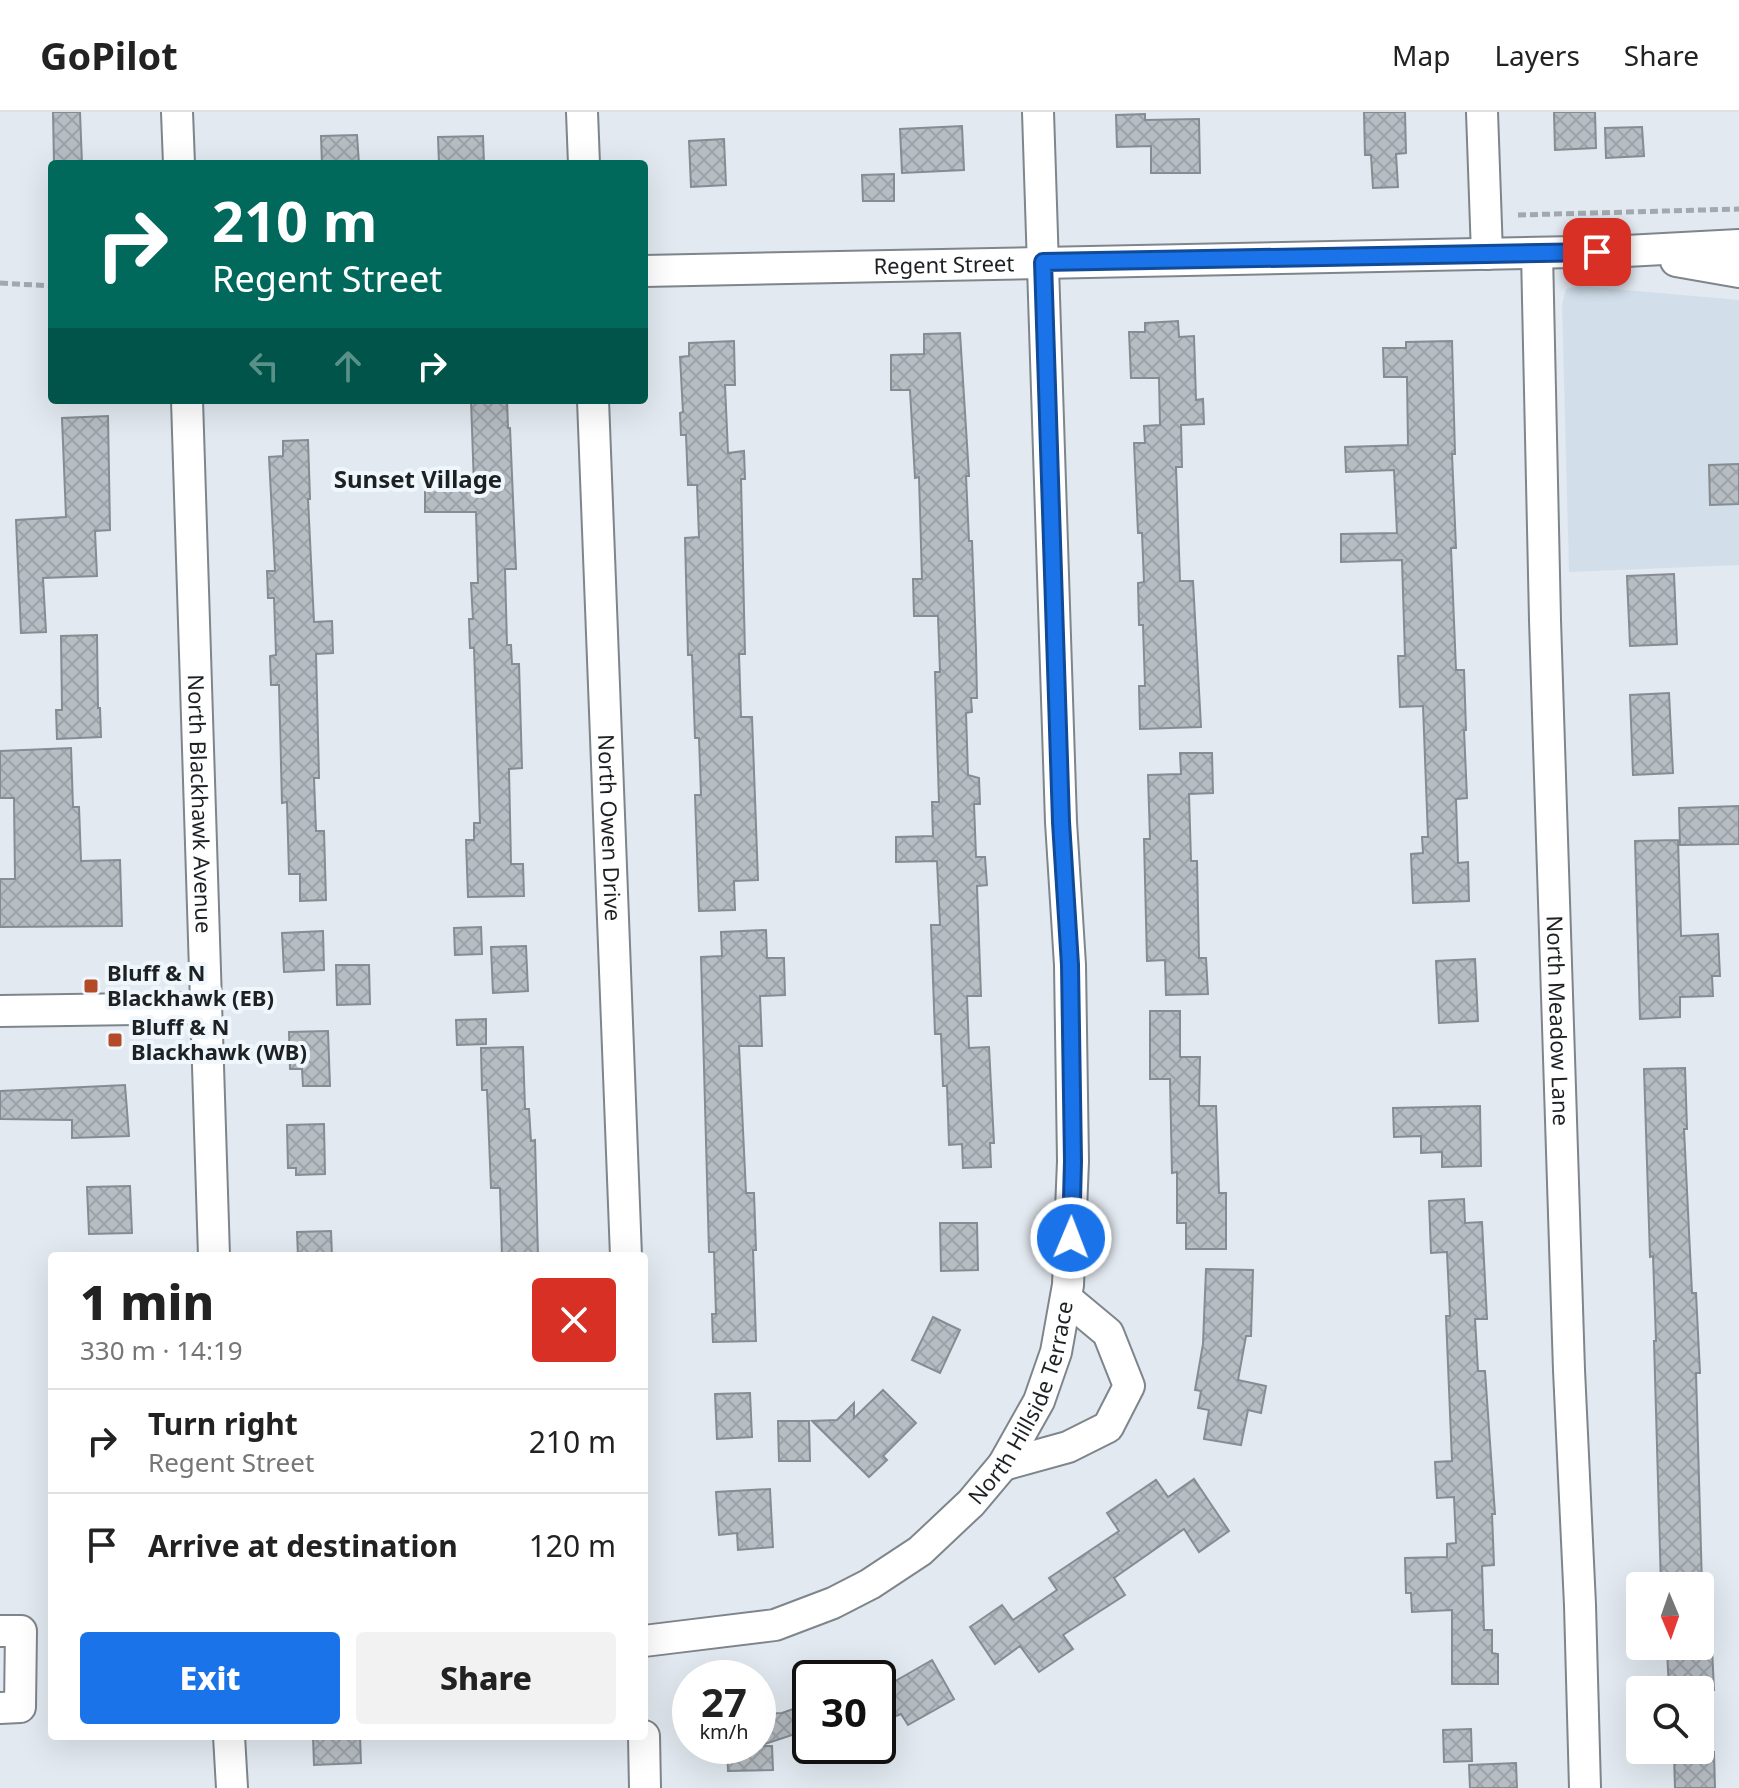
<!DOCTYPE html>
<meta charset="utf-8">
<style>
:root{--surface:#fff;--page:#f2f2f2;--text:#222;--muted:#767676;--line:#e0e0e0;--accent:#1a73e8}
body{margin:0;font-family:"Noto Sans",sans-serif;background:var(--page);color:var(--text);height:100vh;display:flex;flex-direction:column;font-size:30px;white-space:nowrap}
*{box-sizing:border-box;margin:0}
p{font-size:26px;color:var(--muted)}
.icon{flex:none;width:44px;height:44px;fill:none;stroke:currentColor;stroke-width:2;stroke-linecap:round;stroke-linejoin:round}
.map{position:relative;flex:1;overflow:hidden}
.drawer{position:absolute;left:48px;top:1140px;width:600px;height:488px;display:flex;flex-direction:column;background:var(--surface);border-radius:8px;box-shadow:0 8px 32px #0002}
.drawer>*{flex:none}
.hud{position:absolute;left:48px;top:48px;width:600px;height:244px;border-radius:8px;box-shadow:0 8px 32px #0002;background:#00695c;color:#fff;overflow:hidden}
.needle{width:52px;rotate:178deg}
.controls{position:absolute;left:1626px;top:1460px;display:grid;gap:16px}
.controls a{display:grid;place-items:center;width:88px;height:88px;border-radius:8px;background:var(--surface);box-shadow:0 8px 32px #0002;font-size:40px}
.speed{position:absolute;left:672px;top:1548px;display:flex;gap:16px;font-size:40px;font-weight:700;text-align:center}
.speed>*{display:grid;place-content:center;width:104px;height:104px;border-radius:50%;background:var(--surface);box-shadow:0 8px 32px #0002;line-height:1}
.speed small{font-size:20px;font-weight:400}
.speed .limit{border:4px solid #111;border-radius:12px;background:#fff;color:#111}
.pin{position:absolute;display:grid;place-items:center;width:68px;height:68px;color:#fff;margin:-34px;border-radius:16px;box-shadow:0 4px 12px #0006}
.me{position:absolute;width:88px;margin:-44px;rotate:1deg;stroke-linejoin:round;filter:drop-shadow(0 0 6px #0008)}
.turn{display:flex;align-items:center;gap:28px;height:168px;padding:0 32px;font-size:36px}
.turn .icon{width:104px;height:104px;stroke-width:2.5}
.turn b{display:block;font-size:56px;line-height:68px}
.lanes{display:flex;align-items:center;height:76px;padding:0 32px;background:#0003;justify-content:center;gap:40px;direction:ltr}
.lanes .off{opacity:.35}
.round{display:grid;place-items:center;flex:none;width:84px;height:84px;border-radius:8px;background:var(--page)}
.headline{display:flex;align-items:center;justify-content:space-between;height:136px;padding:0 32px}
h1{font-size:48px;font-weight:800;line-height:60px}
.button{display:flex;gap:16px;margin-top:auto;padding:16px 32px}
.button a{flex:1;height:92px;border-radius:8px;background:var(--accent);color:#fff;font-size:32px;font-weight:800;line-height:92px;text-align:center}
.button a+a{background:var(--page);color:var(--text)}
ul{padding:0;list-style:none}
li{display:flex;align-items:center;gap:24px;height:104px;padding:0 32px;border-top:2px solid var(--line)}
li div{flex:1}
li b{display:block;font-size:30px}
li em{font-style:normal}
header{display:flex;align-items:center;gap:48px;box-sizing:border-box;height:112px;padding:0 40px;background:var(--surface);border-bottom:2px solid var(--line)}
header strong{font-size:38px}
nav{display:flex;gap:44px;margin-inline-start:auto;font-size:28px}
.map>svg:first-child{display:block}
.built{fill:#d2dfeb}
.building{fill:url(#building-cross-hatch);stroke:#858c92;stroke-width:2}
.lines{fill:none;stroke-linecap:round;stroke-linejoin:round}
.minor-casing{stroke:#7e858b;stroke-width:34}
.path{stroke:#a3a8ae;stroke-width:5;stroke-dasharray:8 4;stroke-linecap:butt}
.minor{stroke:#fff;stroke-width:30}
.route-casing{stroke:#114b97;stroke-width:20}
.route{stroke:#1a73e8;stroke-width:14}
.poi-dot{fill:#b34b29;stroke:#eff7fd;stroke-width:3}
.labels{text-anchor:middle;stroke-width:8;stroke-linejoin:round;paint-order:stroke}
.street-label{font-size:22px;fill:#1e2123;stroke:#eff7fd}
.poi-label{font-size:22px;font-weight:bold;fill:#1e2123;stroke:#eff7fd;text-anchor:start}
.neighbourhood-label{font-size:24px;font-weight:bold;fill:#1e2123;stroke:#eff7fd}
</style>
<header>
<strong>GoPilot</strong>
<nav><a>Map</a><a>Layers</a><a>Share</a></nav>
</header>
<div class="map">
<svg width="1739" height="1676" viewBox="0 0 1739 1676">
<defs>
<pattern id="building-cross-hatch" width="8" height="8" patternUnits="userSpaceOnUse" patternTransform="scale(2)"><rect width="8" height="8" fill="#b6bdc3"/><path d="M0 0l8 8M0 8l8-8" fill="none" stroke="#9ca2a7"/></pattern>
</defs>
<rect width="100%" height="100%" fill="#e2e9f0"/>
<path class="built" d="M1580 174 1739 188V453L1569 460 1562 193 1566 177Z"/>
<path class="building" d="M53 0H80L82 52H54Z
M1364 0H1405L1406 41 1396 42 1398 75 1373 76 1371 43H1365Z
M1554 0H1595L1596 36 1555 38Z
M1145 2V8L1199 7 1200 61H1151V34L1117 35 1116 3Z
M962 14 964 58 902 61 900 17Z
M1642 15 1644 44 1606 46 1605 16Z
M357 23 359 52H322L321 24Z
M483 24 484 52H439L438 25Z
M724 27 726 73 691 75 689 29Z
M894 62V89H863L862 63Z
M1178 209 1179 225 1194 224 1196 288 1203 287 1204 312 1181 313 1182 355H1176L1180 469H1193L1201 615 1140 617 1139 574H1145L1143 513H1139L1138 471 1144 470 1142 421H1138L1134 331H1145L1144 314 1160 313 1159 266H1131L1129 220H1145V211Z
M960 221 969 364H966L969 429H972L976 537 977 586H971L972 600 966 601 968 663 979 666 980 692H974L976 745H985L987 773 977 774 981 884H967L969 936 989 935 994 1031H990L991 1055 963 1056 962 1032 949 1033 947 974H943L941 922H935L931 813H940L937 749 896 750V725L933 724 932 690H939L935 560H940L938 504H914L913 467H922L919 365 915 366 910 278H891V243L924 242V222Z
M734 229 735 273H725L728 341 744 339 745 367H741L745 542H739L741 605H752L758 768 734 769 735 798 699 799 695 683H701L699 626H695L692 543H688L685 426 699 425 697 373H688L686 323H681L680 301 683 300 680 245 689 244V231Z
M1452 229 1455 342H1452L1456 436H1451L1456 558H1464L1466 618H1464L1467 686 1456 687 1458 751 1468 750 1469 789 1413 791 1411 742 1423 741 1422 725H1428L1423 594 1400 595 1398 544H1405L1402 448 1341 450V422L1397 421 1394 358 1346 360 1345 335 1408 333 1407 265H1384L1383 236H1406V230Z
M471 288H507L508 316H510L516 457H505L507 533H511L512 552H519L522 656 509 657 511 752H523L524 784 468 785 466 728H474V711H480L474 536H470L469 507H473L471 471H478L476 400H425V374H474Z
M108 304 110 418 95 419 97 464 43 466 46 520 21 521 16 408 66 405 62 306Z
M308 328 310 387H308L314 510 332 509 333 541 316 542 319 666H314L316 719H324L326 788 300 789V762H289L287 690 282 691 279 573H271L270 544 276 543 274 486H268L267 459H275L269 345 283 344V329Z
M1739 352V392L1710 393 1709 353Z
M1674 462 1677 532 1630 534 1627 464Z
M97 523 98 596H100L101 625 57 627 56 598H62L61 524Z
M1669 581 1673 661 1633 663 1630 583Z
M71 636 73 695H79L81 749 120 748 122 814 0 815V767H15L14 686H0V639Z
M1180 641H1212L1213 681 1189 682 1191 749H1197L1199 846H1206L1208 882 1166 883 1165 848 1147 849 1144 727H1150L1148 663 1181 662Z
M1739 694V732L1680 733 1679 696Z
M1678 728 1681 824 1718 822 1720 864H1712L1713 884 1680 885V905L1640 907 1635 729Z
M481 815 482 842 455 843 454 816Z
M766 818 767 846H784L785 883 760 884 762 934H739L746 1081H754L756 1138H753L756 1229 713 1230 712 1202H716L714 1140H709L701 845 722 844 721 820Z
M323 819 324 858 284 860 282 821Z
M526 834 528 879 493 881 491 835Z
M1475 847 1478 909 1439 911 1436 849Z
M336 853H369L370 892 337 893Z
M1150 899H1180V945H1200L1199 994H1216L1219 1081H1226V1137H1186V1111H1177V1060L1172 1061 1170 967H1150Z
M486 907V932L457 933 456 908Z
M328 919 330 974H303L302 957H290L289 920Z
M523 935 525 997H529L531 1029 535 1028 538 1144H502L500 1076H491L487 978H482L481 936Z
M1685 956 1687 1017H1684L1692 1181H1696L1700 1261H1696L1702 1474H1661L1654 1229H1656L1653 1144 1650 1145 1644 957Z
M125 973 129 1024 72 1026V1008L0 1007V979Z
M1480 994 1481 1054 1442 1055V1040L1421 1041V1024L1394 1025 1393 996Z
M324 1012 325 1062 296 1063V1056H288L287 1013Z
M130 1074 132 1121 89 1122 87 1075Z
M1464 1087 1465 1111 1482 1110 1487 1207H1475L1478 1259H1485L1495 1402H1492L1494 1453 1482 1454 1484 1518H1492V1541L1498 1542V1572H1452V1498L1412 1500 1411 1481H1406L1405 1446 1447 1445V1432L1456 1431 1454 1385 1437 1386 1435 1350 1452 1349 1446 1204H1450L1447 1140 1431 1141 1429 1089Z
M940 1111H977L978 1158 941 1159Z
M331 1119 332 1144H298L297 1120Z
M1206 1157 1253 1158 1251 1224H1246L1238 1268 1266 1274 1261 1301 1248 1298 1241 1333 1204 1327 1209 1298 1198 1296 1201 1279 1195 1278 1203 1232Z
M933 1205 960 1218 940 1261 912 1248Z
M883 1278 916 1311 883 1344 887 1348 869 1365 812 1309 837 1308 854 1291V1306Z
M750 1281 752 1325 717 1327 715 1282Z
M778 1309H809L810 1349H779Z
M1194 1367 1229 1419 1199 1440 1184 1417 1114 1466 1125 1483 1063 1523 1073 1537 1039 1560 1020 1534 995 1552 970 1515 1002 1493 1013 1508 1057 1478 1049 1466 1119 1419 1107 1401 1156 1368 1168 1385Z
M770 1377 773 1435 738 1438 737 1421 719 1423 716 1380Z
M1712 1536 1714 1578H1669L1667 1538Z
M932 1548 954 1587 908 1613 901 1602 878 1611V1579Z
M810 1591V1617L759 1634H772L773 1658 728 1659 727 1634H758V1602L782 1601Z
M1471 1617 1472 1649 1444 1650 1443 1618Z
M313 1624H360L361 1651 314 1653Z
M1714 1640 1715 1676H1675L1674 1642Z
M1516 1651 1517 1676H1470L1469 1653Z"/>
<g class="lines">
<defs>
<g id="minor">
<path d="M177 0 179 52"/>
<path d="M582 0 584 52"/>
<path d="M1482 0 1487 142"/>
<path id="s1" d="M1537 141 1545 508 1569 1258 1580 1493 1585 1676"/>
<path d="M1676 149 1739 160"/>
<path id="s2" d="M644 159 1626 139 1739 133"/>
<path id="s3" d="M187 288 214 1144"/>
<path id="s4" d="M593 288 626 1144"/>
<path d="M0 899 206 896"/>
<path d="M1003 1353 1068 1335 1108 1315 1129 1274 1108 1221 1066 1186"/>
<path d="M0 1519H21L20 1595 0 1596"/>
<path id="s5" d="M644 1529 775 1513 833 1491 870 1472 920 1439 971 1391 1003 1353 1039 1289 1056 1240 1068 1173 1073 1049 1070 853 1061 710 1038 0"/>
<path d="M229 1624 232 1676"/>
<path d="M644 1624 645 1676"/>
</g>
</defs>
<use href="#minor" class="minor-casing"/>
<path class="path" d="M1518 103 1739 97
M0 171 52 174"/>
<use href="#minor" class="minor"/>
</g>
<g class="lines">
<defs>
<path id="route" d="M1071 1126 1073 1049 1070 853 1061 710 1043 150 1597 140"/>
</defs>
<use href="#route" class="route-casing"/>
<use href="#route" class="route"/>
</g>
<g class="poi-dot">
<rect x="83" y="866" width="16" height="16" rx="4"/>
<rect x="107" y="920" width="16" height="16" rx="4"/>
</g>
<g class="labels">
<g class="street-label">
<text dy="8" stroke="none"><textPath href="#s2" startOffset="300">Regent Street</textPath></text>
<text dy="8" stroke="none"><textPath href="#s3" startOffset="404">North Blackhawk Avenue</textPath></text>
<text dy="8" stroke="none"><textPath href="#s4" startOffset="428">North Owen Drive</textPath></text>
<text dy="8" stroke="none"><textPath href="#s1" startOffset="768">North Meadow Lane</textPath></text>
<text dy="8" stroke="none"><textPath href="#s5" startOffset="480">North Hillside Terrace</textPath></text>
</g>
<g class="poi-label">
<text x="107" y="869">Bluff &amp; N<tspan x="107" dy="25">Blackhawk (EB)</tspan></text>
<text x="131" y="923">Bluff &amp; N<tspan x="131" dy="25">Blackhawk (WB)</tspan></text>
</g>
<g class="neighbourhood-label">
<text x="418" y="376">Sunset Village</text>
</g>
</g>
</svg>
<div class="controls">
<a><svg class="needle" viewBox="-14 -14 28 28"><path d="M0-13l5 13h-10z" fill="#e53935"/><path d="M0 13l5-13h-10z" fill="#767676"/></svg></a>
<a><svg class="icon" aria-label="search" viewBox="0 0 24 24"><circle cx="10" cy="10" r="6"/><path d="M15 15l6 6"/></svg></a>
</div>
<div class="speed"><div>27<small>km/h</small></div><div class="limit">30</div></div>
<div class="pin" style="left:1597px;top:140px;background:#d93025"><svg class="icon" aria-label="arrive" viewBox="0 0 24 24"><path d="M6 21V4h12l-3 4 3 4H6"/></svg></div>
<svg class="me" style="left:1071px;top:1126px" viewBox="-20 -20 40 40"><circle r="17" fill="#1a73e8" stroke="#fff" stroke-width="3"/><path d="M0-11L8 9 0 5-8 9z" fill="#fff"/></svg>
<div class="hud">
<div class="turn"><svg class="icon" aria-label="right" viewBox="0 0 24 24"><path d="M7 20v-9h11M14 6l5 5-5 5"/></svg><div><b>210 m</b>Regent Street</div></div>
<div class="lanes"><svg class="icon off" aria-label="left" viewBox="0 0 24 24"><path d="M17 20v-9H6M10 6l-5 5 5 5"/></svg><svg class="icon off" aria-label="ahead" viewBox="0 0 24 24"><path d="M12 20V5M6 11l6-6 6 6"/></svg><svg class="icon" aria-label="right" viewBox="0 0 24 24"><path d="M7 20v-9h11M14 6l5 5-5 5"/></svg></div>
</div>
<section class="drawer">
<div class="headline"><div><h1>1 min</h1><p>330 m · 14:19</p></div><a class="round" style="background:#d93025;color:#fff"><svg class="icon" aria-label="close" viewBox="0 0 24 24"><path d="M6 6l12 12M18 6L6 18"/></svg></a></div>
<ul>
<li><svg class="icon" aria-label="right" viewBox="0 0 24 24"><path d="M7 20v-9h11M14 6l5 5-5 5"/></svg><div><b>Turn right</b><p>Regent Street</p></div><em>210 m</em></li>
<li><svg class="icon" aria-label="arrive" viewBox="0 0 24 24"><path d="M6 21V4h12l-3 4 3 4H6"/></svg><div><b>Arrive at destination</b></div><em>120 m</em></li>
</ul>
<div class="button"><a>Exit</a><a>Share</a></div>
</section>
</div>
